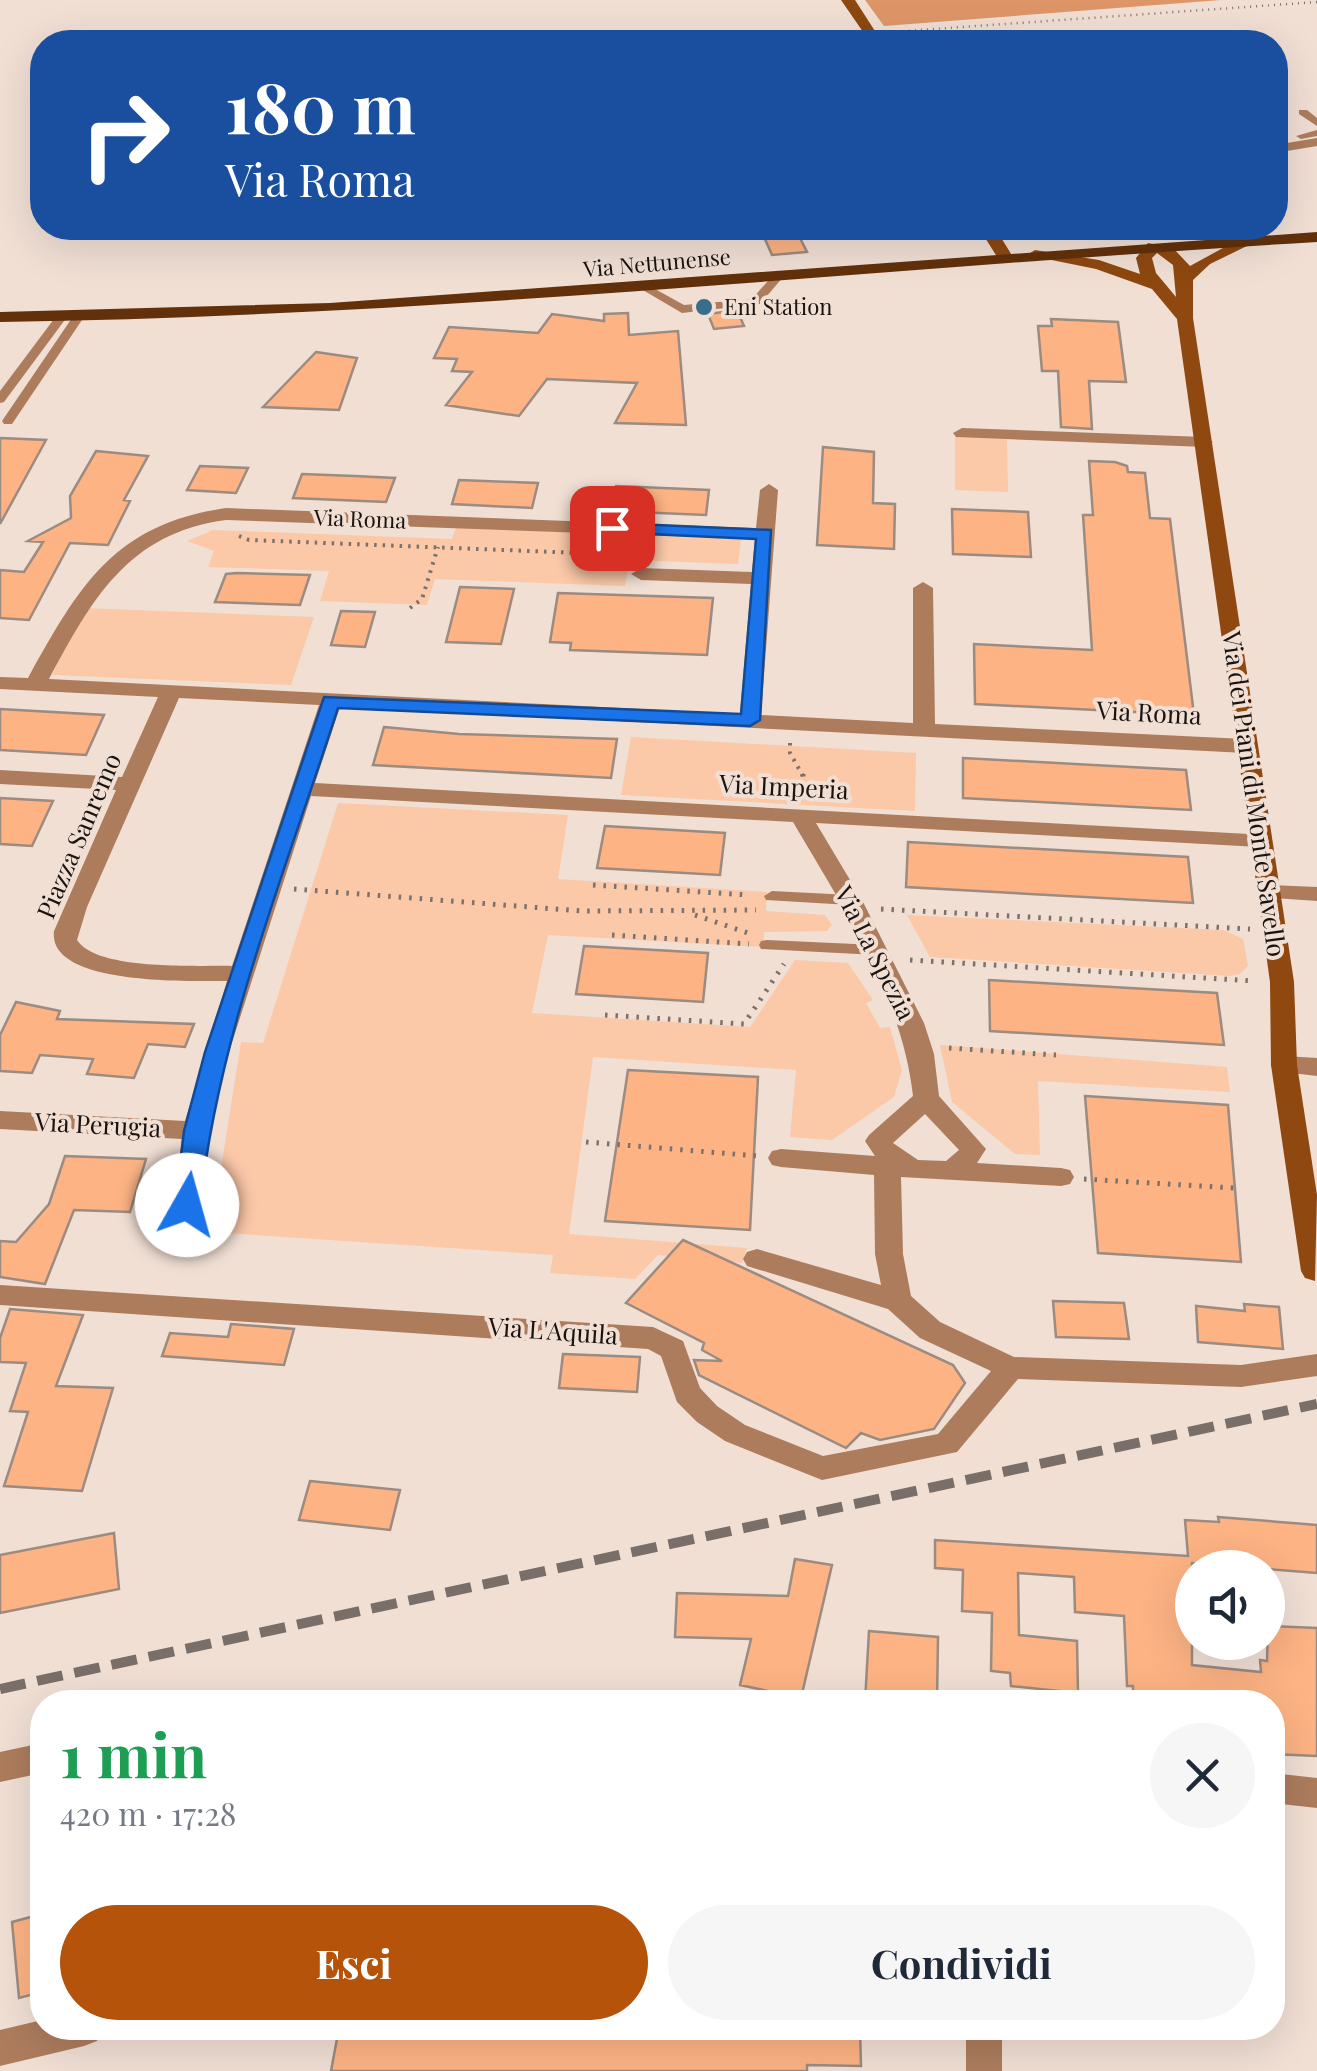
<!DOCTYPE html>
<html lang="it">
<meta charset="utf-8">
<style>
:root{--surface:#fff;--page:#f6f6f7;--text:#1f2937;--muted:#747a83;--accent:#b45309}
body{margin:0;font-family:"Playfair Display",serif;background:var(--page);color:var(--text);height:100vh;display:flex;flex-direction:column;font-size:38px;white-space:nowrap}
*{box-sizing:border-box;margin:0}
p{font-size:32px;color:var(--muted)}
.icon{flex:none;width:55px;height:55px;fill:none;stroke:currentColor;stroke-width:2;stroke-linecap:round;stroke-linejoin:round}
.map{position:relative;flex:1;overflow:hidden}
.panel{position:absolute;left:30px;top:1690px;width:1255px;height:350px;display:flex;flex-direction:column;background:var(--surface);border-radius:40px;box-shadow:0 10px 40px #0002}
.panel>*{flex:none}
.banner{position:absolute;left:30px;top:30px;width:1258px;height:210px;border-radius:40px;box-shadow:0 10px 40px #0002;background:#1a4fa0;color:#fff;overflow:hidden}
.tools{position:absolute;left:1175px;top:1550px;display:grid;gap:20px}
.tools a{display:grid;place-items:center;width:110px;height:110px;border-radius:50%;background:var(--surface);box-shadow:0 10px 40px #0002;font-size:50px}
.pin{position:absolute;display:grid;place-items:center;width:85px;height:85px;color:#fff;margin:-42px;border-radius:20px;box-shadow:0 5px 15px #0006}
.me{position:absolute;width:110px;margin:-55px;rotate:7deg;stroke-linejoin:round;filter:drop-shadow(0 0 8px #0008)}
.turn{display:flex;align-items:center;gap:35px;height:210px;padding:0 30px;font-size:45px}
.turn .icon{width:130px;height:130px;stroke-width:2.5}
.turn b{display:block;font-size:70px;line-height:85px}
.round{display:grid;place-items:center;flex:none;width:105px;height:105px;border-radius:52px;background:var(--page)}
.headline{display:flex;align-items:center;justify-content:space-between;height:170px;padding:0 30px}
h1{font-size:60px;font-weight:700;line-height:75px;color:#1e9e55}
.primary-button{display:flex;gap:20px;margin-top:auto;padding:20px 30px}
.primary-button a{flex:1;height:115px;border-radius:60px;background:var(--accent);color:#fff;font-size:40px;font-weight:700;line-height:115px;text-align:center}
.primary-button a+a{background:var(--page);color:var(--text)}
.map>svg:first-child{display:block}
.green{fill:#fbc8a8}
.forest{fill:#de9668}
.building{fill:#fdb384;stroke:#9b8b81;stroke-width:2.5}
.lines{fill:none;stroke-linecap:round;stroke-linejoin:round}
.path-far2{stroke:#7d716b;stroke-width:2.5;stroke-dasharray:1 5;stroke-linecap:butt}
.path-far1{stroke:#7d716b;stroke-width:4;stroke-dasharray:2.5 6;stroke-linecap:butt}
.path{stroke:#7d716b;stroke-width:5;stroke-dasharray:2.5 8;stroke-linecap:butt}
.lane{fill:#ad7c5d;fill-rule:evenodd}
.street{fill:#ad7c5d;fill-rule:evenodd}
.secondary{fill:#8e4810;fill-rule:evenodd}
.primary{fill:#62310b;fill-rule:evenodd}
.rail{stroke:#7a6e68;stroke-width:10;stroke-dasharray:26 12;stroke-linecap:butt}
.route{fill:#1a73e8;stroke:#114b97;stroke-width:2.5}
.poi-dot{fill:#386e8a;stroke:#f1dfd4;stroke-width:4}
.labels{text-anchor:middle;stroke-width:8;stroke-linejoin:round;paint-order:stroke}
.far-street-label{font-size:22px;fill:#1a1411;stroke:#f1dfd4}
.far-poi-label{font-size:22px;fill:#1a1411;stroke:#f1dfd4;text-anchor:start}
.street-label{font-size:25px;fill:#1a1411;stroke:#f1dfd4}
</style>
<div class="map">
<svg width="1317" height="2071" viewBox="0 0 1317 2071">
<rect width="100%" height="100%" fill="#f1dfd4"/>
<path class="green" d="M955 437 1007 439 1008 492 955 490Z
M456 528 741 539 738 564 630 560 625 586 435 579 427 605 320 601 329 571 208 567 214 551 187 541 213 530 452 539Z
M83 608 314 617 291 685 52 675Z
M631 737 916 753 915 811 621 795Z
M338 803 568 815 558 879 767 892 766 911 825 915 832 925 827 931 764 932 763 947 548 935 532 1013 750 1027 795 960 848 963 873 1000 866 1003 880 1028 890 1027 902 1070 894 1097 832 1140 790 1137 796 1070 593 1057 569 1234 747 1248 742 1263 658 1255 635 1279 550 1273 553 1255 211 1232 241 1042 263 1043Z
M907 915 1224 930 1243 939 1248 966 1240 974 1230 976 930 957Z
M940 1045 1227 1067 1230 1092 1038 1081 1040 1155 1015 1154 952 1102Z"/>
<path class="forest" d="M865 0H1221L884 26Z"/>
<path class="building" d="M795 228 807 252 772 255 761 230Z
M737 310 744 326 714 329 708 314Z
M628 313 629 335 678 331 686 425 615 423 637 383 547 379 519 416 446 405 472 372 452 371 457 359 434 358 449 327 538 333 552 314 604 321V314Z
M1051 319 1118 322 1126 382 1089 381 1092 429 1061 427 1058 371H1042L1038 326H1052Z
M316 352 357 358 339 410 263 407Z
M0 438 46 440 0 524Z
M823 447 874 452 873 503 895 504 894 549 817 545Z
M96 451 148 456 124 500 130 501 108 545 70 543 29 620 0 618V570L24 572 43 542 28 541 71 518 70 496Z
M1089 461 1115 462 1127 466 1128 472 1145 473 1150 518 1170 519 1194 715 975 704 974 644 1092 650 1083 515H1093Z
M200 466 248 468 236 493 187 490Z
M302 474 355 476 395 478 386 502 293 498Z
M459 480 512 482 538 483 532 508 452 504Z
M616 486 709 490 706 515 611 511Z
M952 509 1028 512 1031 557 953 554Z
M237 573 310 575 300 605 215 602 226 574Z
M460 587 514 589 501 644 446 642Z
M558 593 713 598 707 655 570 650 571 643 550 642Z
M341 611 375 612 365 647 331 645Z
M0 709 104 715 86 755 0 750Z
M384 727 459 734 617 739 611 778 373 765Z
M963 758 1186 770 1191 810 963 798Z
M0 798 53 801 32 846 0 844Z
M605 826 725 833 720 875 597 868Z
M908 842 1188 857 1193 903 906 887Z
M584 946 708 953 703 1002 576 994Z
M989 980 1217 993 1224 1045 990 1031Z
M16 1002 60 1011 57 1019 194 1024 185 1047 148 1044 134 1078 87 1074 93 1059 40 1055 32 1073 0 1071V1035Z
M628 1070 758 1077 750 1230 605 1221Z
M1085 1096 1228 1105 1241 1262 1098 1253Z
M65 1156 146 1159 130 1212 74 1210 45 1284 0 1277V1241L16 1242 49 1204Z
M683 1240 953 1365 965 1383 934 1429 880 1440 861 1433 846 1448 699 1375 694 1360 722 1361 702 1350 704 1343 626 1303Z
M1053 1301 1124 1303 1129 1339 1056 1337Z
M1244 1304 1279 1307 1283 1349 1198 1342 1196 1306 1245 1311Z
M10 1309 83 1315 56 1386 113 1388 82 1491 4 1486 28 1412 10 1411 26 1363 0 1362V1338Z
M231 1324 294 1329 284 1365 162 1356 170 1333 228 1337Z
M563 1354 640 1357 637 1392 559 1388Z
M310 1481 400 1490 390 1530 299 1520Z
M1218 1517 1317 1525V1573L1192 1563V1665L1261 1672 1260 1660 1267 1661 1268 1626 1317 1628V1756L1272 1754V1702H1133V1686H1127L1124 1616 1075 1612 1074 1577 1018 1573 1019 1635 1077 1641 1078 1693 1011 1686 1010 1673 991 1671 992 1613 962 1611 963 1570 935 1568V1540L1188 1556 1185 1520 1219 1522Z
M114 1533 119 1589 0 1613V1555Z
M795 1559 832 1565 801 1698 740 1685 751 1639 675 1637 677 1593 788 1596Z
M869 1631 938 1637 937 1702H865Z
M42 1914V1992L19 1998 12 1922Z
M339 2028H860L861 2066 807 2065V2071H331Z"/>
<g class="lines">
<path class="path-far2" d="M891 32 1317 2"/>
<path class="path-far1" d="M239 536 249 540 631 555
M410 608 422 599 438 547
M790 743V753L803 776"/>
<path class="path" d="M803 774V798
M593 885 749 895
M294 889 582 911 756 910
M881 909 1250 929
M695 915 751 934
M612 935 749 944
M910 960 1254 981
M605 1015 744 1024 784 964
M949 1048 1056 1055
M586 1142 758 1156
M1084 1179 1234 1188"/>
<path class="lane" d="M1299 110H1307L1317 118V126L1299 114Z
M1317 130V136L1301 139 1296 136Z
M778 273 784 276 760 304 682 313 636 286 646 284 684 305 752 299 774 274Z
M57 315 67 317 4 402 0 403V391Z
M74 315 84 317 12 424H4L2 421Z
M772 891 850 895 858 900 850 905 766 900 764 896Z
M767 940 877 945 885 950 877 955 761 949 759 945 761 941Z"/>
<path class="street" d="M1317 138V146L1275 153V145Z
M962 428 1204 437 1213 442 1204 447 956 437 953 433Z
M769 484 778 490 761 715 913 723V588L923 582 933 588 935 724 1245 739 1256 746 1245 753 340 707 315 783 1267 835 1270 840 1259 847 816 823 862 900 924 1023 934 1054 939 1096 986 1149 977 1163 1061 1168 1070 1170 1074 1177 1070 1184 1061 1186 901 1177 903 1254 911 1296 940 1322 1014 1357 1241 1365 1317 1354V1376L1241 1387 1018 1379 957 1452 822 1480 725 1441 697 1422 677 1402 661 1356 648 1349 0 1305V1285L653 1327 683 1341 700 1388 717 1406 745 1425 823 1456 938 1434 991 1371 920 1338 888 1309 747 1266 743 1259 747 1252 757 1249 881 1285 875 1254 874 1175 781 1167 772 1165 768 1158 772 1151 781 1149 875 1156 865 1141 869 1135 913 1096C902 997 843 907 793 822L311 796 229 1052 209 1131 193 1249H173L169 1242 182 1139 0 1129V1111L185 1121 227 981C190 981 47 986 54 931L116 790 0 784V770L122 777 158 697 0 689V677L28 678C79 586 114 524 226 508L756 528 760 490ZM226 520 755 539 752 572 641 568 631 574 641 580 751 584 740 714 49 679C92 599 128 533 226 520ZM179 698 319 705 232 966C197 965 97 971 77 940L87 907ZM925 1114 959 1150 946 1161 918 1160 893 1143Z
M1268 885 1317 887V901L1260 897 1256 892 1260 887Z
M1284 1056 1317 1058V1076L1275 1071 1271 1065 1275 1059Z
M42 1743V1773L0 1782V1752Z
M1272 1773 1317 1778V1808L1272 1803Z
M42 2020V2028H102L97 2041 84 2046 0 2066V2030Z
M966 2028H1002V2071H966Z"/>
<path class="secondary" d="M841 0H855L882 42H870Z
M979 228H995L1013 257 1011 260H999Z
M1245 236 1253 241 1251 244 1210 264 1193 280V318L1294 982 1297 1065 1317 1195 1315 1281 1305 1278 1301 1271 1271 1065 1270 982 1177 319 1152 289 1096 269 1027 255 1035 250 1099 260 1140 274 1136 258 1148 243 1173 248 1190 266ZM1157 253 1173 265 1176 297 1156 273 1152 258Z"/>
<path class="primary" d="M1317 232V242C878 268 440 316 0 322V312L330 303Z"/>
<path class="rail" d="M0 1689 1317 1404"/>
</g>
<path class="route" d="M612 523 771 530 760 720 750 726 338 708C286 870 218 1035 200 1205L187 1214 179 1211 175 1205 184 1131 205 1052 324 697 741 714 756 539 606 532 603 528Z"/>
<circle class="poi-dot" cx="704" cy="307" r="10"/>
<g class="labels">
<g class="far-street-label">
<text transform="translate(657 263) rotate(-5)" y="8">Via Nettunense</text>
<text transform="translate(360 519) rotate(2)" y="8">Via Roma</text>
</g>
<g class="far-poi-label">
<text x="724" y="315">Eni Station</text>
</g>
<g class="street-label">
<text transform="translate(1149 713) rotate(3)" y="9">Via Roma</text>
<text transform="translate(784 787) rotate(3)" y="9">Via Imperia</text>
<text transform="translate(1254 794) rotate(82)" y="9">Via dei Piani di Monte Savello</text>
<text transform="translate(79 836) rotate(-67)" y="9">Piazza Sanremo</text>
<text transform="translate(875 953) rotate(63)" y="9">Via La Spezia</text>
<text transform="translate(98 1125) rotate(3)" y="9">Via Perugia</text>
<text transform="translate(553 1331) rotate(4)" y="9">Via L'Aquila</text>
</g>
</g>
</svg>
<div class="tools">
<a><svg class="icon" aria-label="sound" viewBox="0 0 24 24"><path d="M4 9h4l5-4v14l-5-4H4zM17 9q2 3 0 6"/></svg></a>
</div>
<div class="pin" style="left:612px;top:528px;background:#d93025"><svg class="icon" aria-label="arrive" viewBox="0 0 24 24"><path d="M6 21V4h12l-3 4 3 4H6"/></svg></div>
<svg class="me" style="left:187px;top:1205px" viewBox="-20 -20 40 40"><circle r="19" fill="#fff"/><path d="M0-13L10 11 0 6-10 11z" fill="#1a73e8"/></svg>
<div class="banner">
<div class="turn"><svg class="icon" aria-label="right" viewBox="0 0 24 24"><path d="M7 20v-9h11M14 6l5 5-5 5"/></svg><div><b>180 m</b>Via Roma</div></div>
</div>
<section class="panel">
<div class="headline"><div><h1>1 min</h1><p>420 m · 17:28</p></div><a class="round"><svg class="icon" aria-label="close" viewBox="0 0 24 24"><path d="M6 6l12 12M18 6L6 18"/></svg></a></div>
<div class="primary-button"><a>Esci</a><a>Condividi</a></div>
</section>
</div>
